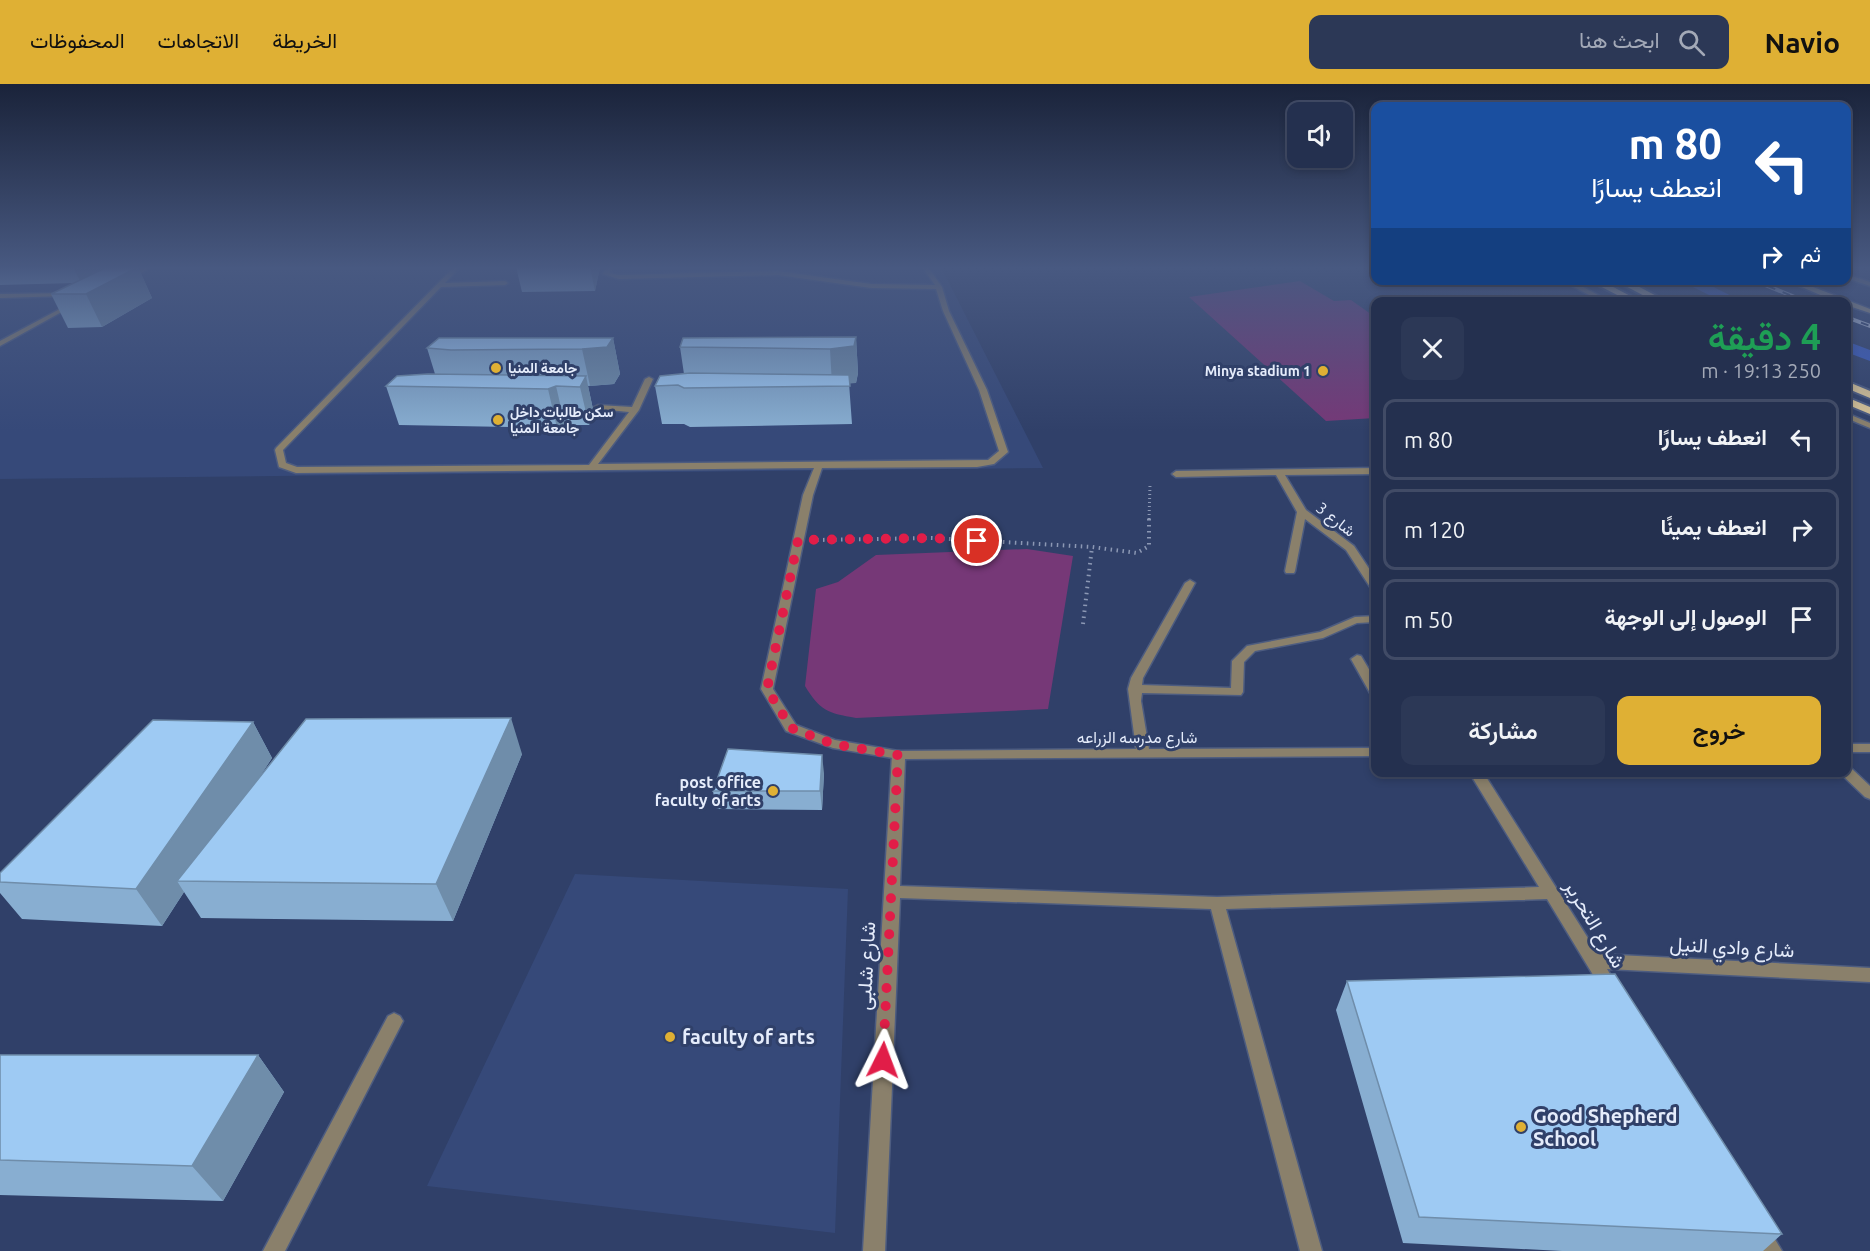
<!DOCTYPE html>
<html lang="ar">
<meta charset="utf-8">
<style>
:root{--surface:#24304f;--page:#2c3856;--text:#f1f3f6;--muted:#a3a9b7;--line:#414b66;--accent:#dfb034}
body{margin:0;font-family:Ubuntu,Vazirmatn,sans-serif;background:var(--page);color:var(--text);direction:rtl;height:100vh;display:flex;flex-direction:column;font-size:22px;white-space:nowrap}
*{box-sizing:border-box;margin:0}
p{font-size:20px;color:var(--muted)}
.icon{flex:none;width:33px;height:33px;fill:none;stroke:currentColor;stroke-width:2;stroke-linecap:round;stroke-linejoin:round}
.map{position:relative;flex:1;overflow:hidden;direction:ltr}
.drawer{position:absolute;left:1371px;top:213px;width:480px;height:480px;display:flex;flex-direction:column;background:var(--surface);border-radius:12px;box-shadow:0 3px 9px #0003,0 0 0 2px var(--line);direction:rtl}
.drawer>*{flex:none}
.hud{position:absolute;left:1371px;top:18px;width:480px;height:183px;border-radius:12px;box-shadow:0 3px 9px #0003,0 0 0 2px var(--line);direction:rtl;background:#1a4fa0;color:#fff;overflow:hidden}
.fabs{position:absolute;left:1287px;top:18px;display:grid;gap:12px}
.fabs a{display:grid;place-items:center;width:66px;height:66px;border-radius:12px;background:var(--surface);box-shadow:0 3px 9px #0003,0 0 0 2px var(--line);font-size:30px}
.pin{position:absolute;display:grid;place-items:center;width:51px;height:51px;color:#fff;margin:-26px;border:3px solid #fff;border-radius:50%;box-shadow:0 2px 6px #0007}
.me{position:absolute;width:66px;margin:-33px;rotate:3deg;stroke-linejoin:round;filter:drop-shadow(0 0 4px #0008)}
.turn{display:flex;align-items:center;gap:21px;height:126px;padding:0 30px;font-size:27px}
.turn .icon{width:78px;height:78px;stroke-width:2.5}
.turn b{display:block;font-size:42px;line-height:51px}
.then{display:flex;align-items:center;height:57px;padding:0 30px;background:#0003;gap:12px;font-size:22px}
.round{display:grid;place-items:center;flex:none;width:63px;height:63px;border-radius:12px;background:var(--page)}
.summary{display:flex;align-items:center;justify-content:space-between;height:102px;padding:0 30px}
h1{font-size:36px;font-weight:600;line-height:45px;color:#1e9e55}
.primary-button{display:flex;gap:12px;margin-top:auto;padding:12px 30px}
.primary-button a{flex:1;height:69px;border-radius:12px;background:var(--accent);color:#111;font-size:24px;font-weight:600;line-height:69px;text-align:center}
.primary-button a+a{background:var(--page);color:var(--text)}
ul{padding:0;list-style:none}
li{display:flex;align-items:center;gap:18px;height:81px;margin:0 12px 9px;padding:0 18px;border:3px solid var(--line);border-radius:12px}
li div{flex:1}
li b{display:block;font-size:22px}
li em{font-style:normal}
header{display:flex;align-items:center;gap:36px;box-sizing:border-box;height:84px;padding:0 30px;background:var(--accent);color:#111}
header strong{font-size:28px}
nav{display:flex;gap:33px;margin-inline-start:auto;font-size:21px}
.search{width:420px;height:54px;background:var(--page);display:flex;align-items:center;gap:15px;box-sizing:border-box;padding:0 21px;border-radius:12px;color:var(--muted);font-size:22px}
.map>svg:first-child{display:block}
.built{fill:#364979}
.green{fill:#763877}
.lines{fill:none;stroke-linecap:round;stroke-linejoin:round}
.canal{fill:#395cc5;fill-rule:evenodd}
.service-casing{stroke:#4d5c80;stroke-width:3}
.minor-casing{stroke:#4d5c80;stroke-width:3}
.secondary-casing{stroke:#4d5c80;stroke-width:3}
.trunk-casing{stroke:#4d5c80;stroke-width:4}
.path-far2{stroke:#8c98b4;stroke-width:2;stroke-dasharray:1 2;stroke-linecap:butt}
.path-far1{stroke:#8c98b4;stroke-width:3;stroke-dasharray:1 3;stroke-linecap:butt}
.path{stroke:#8c98b4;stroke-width:4;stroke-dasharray:1.5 4.5;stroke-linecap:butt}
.service{fill:#8a806b;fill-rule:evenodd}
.minor{fill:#8a806b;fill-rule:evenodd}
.secondary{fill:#b1a280;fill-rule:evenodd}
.trunk{fill:#dec897;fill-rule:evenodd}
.rail-casing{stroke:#c2cbdf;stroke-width:4}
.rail{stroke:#304069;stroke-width:2;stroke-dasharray:8;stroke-linecap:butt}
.wall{fill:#88aed1}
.shaded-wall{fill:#6f8daa}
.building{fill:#9ecaf3;stroke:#6f8daa;stroke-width:1.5}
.route{stroke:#e11d48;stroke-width:10;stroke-dasharray:0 18}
.poi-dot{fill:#dfb034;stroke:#304069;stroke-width:2}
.labels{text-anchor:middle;stroke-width:6;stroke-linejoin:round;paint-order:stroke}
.far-poi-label{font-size:14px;font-weight:bold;fill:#e5ecfb;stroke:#304069;text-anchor:start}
.street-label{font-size:16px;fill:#e5ecfb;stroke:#304069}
.poi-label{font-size:16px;font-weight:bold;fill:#e5ecfb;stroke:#304069;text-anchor:end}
.near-street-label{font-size:20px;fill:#e5ecfb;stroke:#304069}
.near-poi-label{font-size:20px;font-weight:bold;fill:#e5ecfb;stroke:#304069;text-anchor:start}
</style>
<header>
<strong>Navio</strong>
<div class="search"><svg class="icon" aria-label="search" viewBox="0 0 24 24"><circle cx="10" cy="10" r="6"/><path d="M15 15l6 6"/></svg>ابحث هنا</div>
<nav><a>الخريطة</a><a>الاتجاهات</a><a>المحفوظات</a></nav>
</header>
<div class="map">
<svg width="1870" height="1167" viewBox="0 0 1870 1167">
<rect width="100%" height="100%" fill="#304069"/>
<path class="built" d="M0 183H941L1043 384 0 395Z
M575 790 848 805 835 1149 427 1102Z"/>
<path class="green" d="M1300 197 1334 217 1351 216 1375 233V334L1326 337 1189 213Z
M1027 465 1073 472 1048 625 856 634C828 629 820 627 805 602L816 505 838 498 876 471Z"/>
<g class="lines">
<path class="canal" d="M1679 196H1699L1744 218H1723Z
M1846 257 1870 266V277L1846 268Z"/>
<defs>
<path id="service" d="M144 183H152L129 196 124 195Z
M454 183H460L445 199 505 197 508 199 505 201 441 203 283 366 286 379 297 383 589 381 629 328 598 325 594 323 598 321 632 323 645 295 649 293 653 295 639 326 598 380 988 376 999 367 979 306 943 227 936 205 871 204 778 191 619 195 603 190 607 183H613L609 189 619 191 778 187 871 200 935 201 922 183H928L942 203 949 227 987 306 1008 368 994 380 977 383 822 384 813 411 773 605 796 641 835 656 904 668 906 671 904 674 899 675 833 664 786 647 761 605 803 411 814 384 296 389 279 383 275 366 276 364Z
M68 209 66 212 0 214V210Z
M71 219 76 220 0 262V257Z
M394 929 400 932 403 937 285 1167H263L388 932Z"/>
<path id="minor" d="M1846 190 1870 198V202L1846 194Z
M1561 196H1570L1611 218H1602Z
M1846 329 1870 339V344L1846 334Z
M1376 384V390L1285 391 1306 426 1354 462 1376 495V507L1372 506 1346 466 1305 435 1295 487 1294 489H1286L1285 487 1297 428 1276 391 1176 393 1172 390 1176 387Z
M1190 496 1195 499 1143 594 1142 601 1231 604 1232 577 1247 562 1320 548 1355 533 1376 532V538L1357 539 1323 554 1255 567 1244 578 1243 608 1241 611 1142 609 1141 617 1149 665 1376 664V672L905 675 900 802 1217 813 1539 803 1469 688H1483L1598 870 1870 884V898L1607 885 1619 904 1616 909 1610 911 1604 909 1547 815 1226 825 1322 1167H1300L1211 825 900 814 885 1167H863L892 671 894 668 899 667 1136 665 1128 605 1131 594 1185 499Z
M1357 571 1361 572 1376 597V613L1370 609 1351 575Z
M1846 660H1870V668H1846Z
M1846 682 1851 684 1870 702V715L1865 713 1841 690 1840 688H1846Z
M1760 1139 1767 1142 1782 1167H1759L1750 1149 1753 1142Z"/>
<path id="secondary" d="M1785 196H1795L1870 225V229L1846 221V218H1837Z"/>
<path id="trunk" d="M1588 196H1600L1634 214 1627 216Z
M1614 196H1626L1668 218H1656Z
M1846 297 1870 307V314L1846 304Z
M1846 313 1870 323V330L1846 320Z"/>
</defs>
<use href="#service" class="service-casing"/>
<use href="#minor" class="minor-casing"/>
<use href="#secondary" class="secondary-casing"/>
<use href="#trunk" class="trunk-casing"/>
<path class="path-far2" d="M1088 183H1220"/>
<path class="path-far1" d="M1149 435 1150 401"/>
<path class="path" d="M817 456 931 454 1092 463 1137 469 1149 462V433
M1083 540 1092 463"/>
<use href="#service" class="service"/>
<use href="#minor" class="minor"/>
<use href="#secondary" class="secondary"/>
<use href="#trunk" class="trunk"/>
<defs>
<path id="rail" d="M1753 196 1807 218
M1846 233 1870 242"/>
</defs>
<use href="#rail" class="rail-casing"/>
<use href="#rail" class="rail"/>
</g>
<path class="wall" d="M0 183H138L152 214 102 243 68 244 51 210 75 199 0 201Z
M516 183H600L595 207 522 208Z
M856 253 858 289 856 299H849L852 340 690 343 684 340H662L655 302 684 290 680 263Z
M613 254 620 290 614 300 588 302 594 330 589 341H565L557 344 399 341 386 302 435 290 427 264Z
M253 638 272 674 260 692 522 670 453 837 201 834 184 808 162 842 22 835 0 809V789Z
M824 689 822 726 716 725 713 707Z
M1347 897 1782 1150 1763 1167H1562L1403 1159 1336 926Z
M0 971H258L284 1008 223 1117 0 1111Z"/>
<path class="shaded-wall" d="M73 183H111L81 199Z
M138 183 152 214 102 243 86 210Z
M590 183H600L595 207Z
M856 253 858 289 856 299 832 301 830 265Z
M613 254 620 290 614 300 590 302 582 265Z
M586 292 594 330 589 341 580 303Z
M556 302 565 341 557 344 548 305Z
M511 634 522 670 453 837 436 800Z
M253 638 272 674 192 797H177L184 808 162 842 136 805Z
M822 671 824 689 822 726 820 707Z
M258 971 284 1008 223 1117 192 1082Z"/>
<path class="building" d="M107 183H138L86 210H51Z
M856 253 854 262 830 265 680 263 683 254Z
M439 254H613L607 263 582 265 451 266 427 264Z
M690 289 849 291 850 302 684 304 678 301 655 302 660 292Z
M428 290 586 292 580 303 556 302 548 305 386 302 397 292Z
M511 634 436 800 177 797 306 635Z
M153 636 253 638 136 805 0 798V789Z
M728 665 822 671 820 707H713Z
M1615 890 1782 1150 1419 1133 1347 897Z
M0 971H258L192 1082 0 1076Z"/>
<linearGradient id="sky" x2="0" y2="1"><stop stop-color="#1a233a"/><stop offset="0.53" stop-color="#485981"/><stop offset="1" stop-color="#485981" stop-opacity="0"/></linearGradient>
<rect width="1870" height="347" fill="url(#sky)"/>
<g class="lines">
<path class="route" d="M883 976 898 671 833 660 791 644 767 605 798 456 931 454 977 457"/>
</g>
<g class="poi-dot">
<circle cx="496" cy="284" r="6"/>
<circle cx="1323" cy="287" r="6"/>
<circle cx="498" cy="336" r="6"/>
<circle cx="773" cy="707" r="6"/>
<circle cx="670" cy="953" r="6"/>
<circle cx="1521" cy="1043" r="6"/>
</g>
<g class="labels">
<g class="far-poi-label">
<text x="508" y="289">جامعة المنيا</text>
<text x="1311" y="292" text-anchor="end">Minya stadium 1</text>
<text x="510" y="333">سكن طالبات داخل<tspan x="510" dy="16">جامعة المنيا</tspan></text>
</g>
<g class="street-label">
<text transform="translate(1336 435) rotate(38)" y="6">شارع 3</text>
<text x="1137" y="659">شارع مدرسه الزراعه</text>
</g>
<g class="poi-label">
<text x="761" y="704">post office<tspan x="761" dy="18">faculty of arts</tspan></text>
</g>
<g class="near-street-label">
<text transform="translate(1595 840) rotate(59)" y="7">شارع التحرير</text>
<text transform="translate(1732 863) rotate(3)" y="7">شارع وادي النيل</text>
<text transform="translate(866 882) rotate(-87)" y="7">شارع شلبى</text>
</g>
<g class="near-poi-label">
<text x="682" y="960">faculty of arts</text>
<text x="1533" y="1039">Good Shepherd<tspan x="1533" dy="23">School</tspan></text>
</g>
</g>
</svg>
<div class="fabs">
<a><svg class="icon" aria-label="sound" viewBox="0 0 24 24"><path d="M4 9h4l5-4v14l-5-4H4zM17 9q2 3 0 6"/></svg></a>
</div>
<div class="pin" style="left:977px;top:457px;background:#d93025"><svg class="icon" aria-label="arrive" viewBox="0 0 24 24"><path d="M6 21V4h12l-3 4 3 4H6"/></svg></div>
<svg class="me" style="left:883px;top:976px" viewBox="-20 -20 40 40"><path d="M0-17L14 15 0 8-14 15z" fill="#e11d48" stroke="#fff" stroke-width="4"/></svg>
<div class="hud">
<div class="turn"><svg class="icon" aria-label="left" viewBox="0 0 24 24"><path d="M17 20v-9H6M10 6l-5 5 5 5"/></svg><div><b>80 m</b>انعطف يسارًا</div></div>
<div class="then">ثم<svg class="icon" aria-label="right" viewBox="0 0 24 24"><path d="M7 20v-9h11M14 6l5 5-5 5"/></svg></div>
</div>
<section class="drawer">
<div class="summary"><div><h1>4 دقيقة</h1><p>250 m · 19:13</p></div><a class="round"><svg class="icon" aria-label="close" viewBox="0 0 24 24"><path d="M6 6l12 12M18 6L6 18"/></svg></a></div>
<ul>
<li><svg class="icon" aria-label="left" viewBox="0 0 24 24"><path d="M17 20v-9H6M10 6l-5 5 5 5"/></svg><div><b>انعطف يسارًا</b></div><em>80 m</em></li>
<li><svg class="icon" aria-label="right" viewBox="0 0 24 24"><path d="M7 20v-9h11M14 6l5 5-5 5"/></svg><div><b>انعطف يمينًا</b></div><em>120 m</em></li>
<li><svg class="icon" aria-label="arrive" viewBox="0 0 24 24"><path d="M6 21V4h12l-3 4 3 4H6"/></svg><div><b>الوصول إلى الوجهة</b></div><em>50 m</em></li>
</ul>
<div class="primary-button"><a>خروج</a><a>مشاركة</a></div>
</section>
</div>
